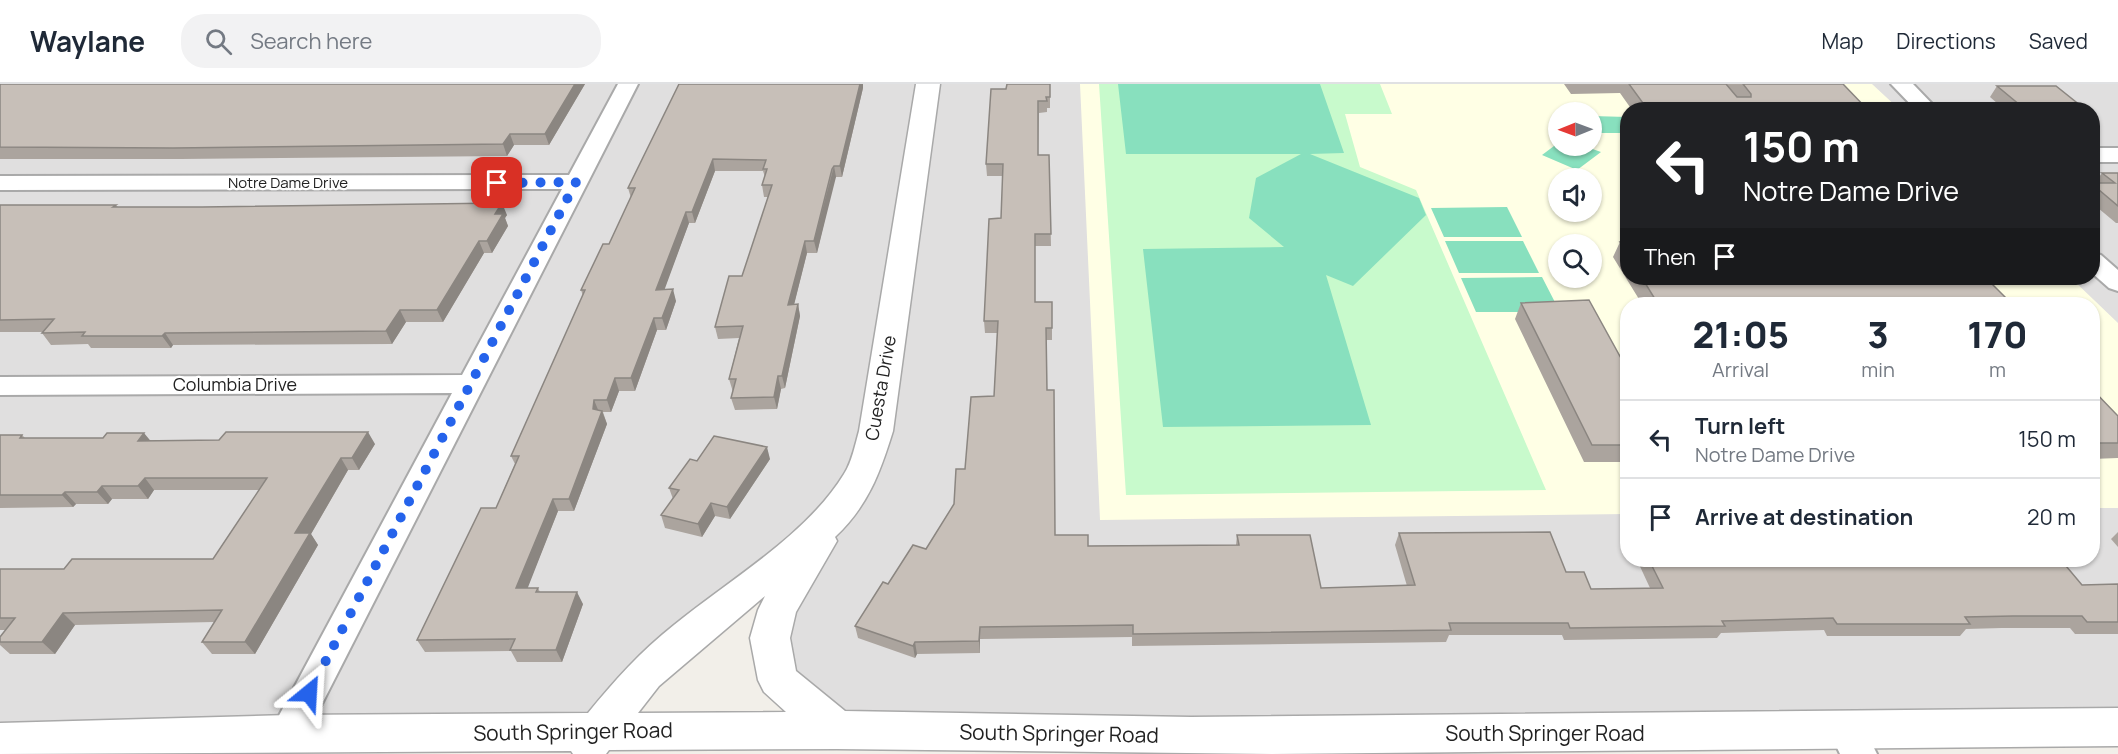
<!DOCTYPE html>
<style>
:root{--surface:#fff;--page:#f2f2f3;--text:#1f2937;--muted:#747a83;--line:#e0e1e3}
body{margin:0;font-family:Manrope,sans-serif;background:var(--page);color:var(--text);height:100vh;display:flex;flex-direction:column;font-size:22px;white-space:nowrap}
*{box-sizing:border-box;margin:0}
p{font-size:20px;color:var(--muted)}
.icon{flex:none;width:33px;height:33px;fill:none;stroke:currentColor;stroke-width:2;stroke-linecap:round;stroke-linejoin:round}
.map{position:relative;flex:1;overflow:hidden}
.drawer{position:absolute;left:1620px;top:213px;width:480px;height:270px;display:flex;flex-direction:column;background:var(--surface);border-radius:24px;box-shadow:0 2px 4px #0004}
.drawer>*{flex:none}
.hud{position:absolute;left:1620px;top:18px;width:480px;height:183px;border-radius:24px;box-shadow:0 2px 4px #0004;background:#202124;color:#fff;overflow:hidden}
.needle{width:39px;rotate:269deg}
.tools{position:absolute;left:1548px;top:18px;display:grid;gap:12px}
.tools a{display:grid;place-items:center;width:54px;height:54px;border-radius:50%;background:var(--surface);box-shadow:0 2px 4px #0004;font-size:30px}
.pin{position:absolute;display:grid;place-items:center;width:51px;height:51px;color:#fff;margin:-26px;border-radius:12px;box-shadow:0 3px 9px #0006}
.me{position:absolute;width:66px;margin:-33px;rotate:27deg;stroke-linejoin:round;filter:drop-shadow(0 0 4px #0008)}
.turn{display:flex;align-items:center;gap:21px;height:126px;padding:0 24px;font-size:27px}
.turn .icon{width:78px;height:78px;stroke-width:2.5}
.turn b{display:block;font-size:42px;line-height:51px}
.then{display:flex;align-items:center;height:57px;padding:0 24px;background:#0003;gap:12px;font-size:22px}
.eta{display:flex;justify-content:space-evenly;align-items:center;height:102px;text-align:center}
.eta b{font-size:36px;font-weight:800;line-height:42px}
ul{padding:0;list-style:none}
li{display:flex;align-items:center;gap:18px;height:78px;padding:0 24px;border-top:2px solid var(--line)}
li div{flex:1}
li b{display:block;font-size:22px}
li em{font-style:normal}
header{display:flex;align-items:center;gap:36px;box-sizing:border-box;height:84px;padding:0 30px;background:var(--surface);border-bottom:2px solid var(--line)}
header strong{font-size:28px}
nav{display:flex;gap:33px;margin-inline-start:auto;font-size:21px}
.search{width:420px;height:54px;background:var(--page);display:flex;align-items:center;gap:15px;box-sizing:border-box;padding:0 21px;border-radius:24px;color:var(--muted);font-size:22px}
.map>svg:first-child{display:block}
.residential{fill:#e0dfdf;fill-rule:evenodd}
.education{fill:#ffffe5;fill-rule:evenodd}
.park{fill:#c8facc}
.pitch{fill:#88e0be}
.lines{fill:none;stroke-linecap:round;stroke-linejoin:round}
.minor-casing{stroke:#a9a9a9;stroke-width:4}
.tertiary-casing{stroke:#a9a9a9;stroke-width:3}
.minor{fill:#fff;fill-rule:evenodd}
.tertiary{fill:#fff;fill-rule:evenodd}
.wall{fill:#aba49e}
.shaded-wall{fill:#8b8681}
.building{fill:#c7bfb8;stroke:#8b8681;stroke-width:1.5}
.route{stroke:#2563eb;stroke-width:10;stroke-dasharray:0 18}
.labels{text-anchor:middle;stroke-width:4.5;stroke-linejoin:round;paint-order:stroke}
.far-street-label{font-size:15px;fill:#222;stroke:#fff}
.street-label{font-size:18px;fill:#222;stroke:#fff}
.near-street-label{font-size:21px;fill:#222;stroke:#fff}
</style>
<header>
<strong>Waylane</strong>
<div class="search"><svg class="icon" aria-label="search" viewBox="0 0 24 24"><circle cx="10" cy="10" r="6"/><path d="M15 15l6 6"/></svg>Search here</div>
<nav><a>Map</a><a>Directions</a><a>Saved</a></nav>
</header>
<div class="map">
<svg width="2118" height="670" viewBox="0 0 2118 670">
<rect width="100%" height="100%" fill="#f2efe9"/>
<path class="residential" d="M0 0H2118V623L837 646 770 554 833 434 597 648 0 652ZM1628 26H2092V194H1628ZM1558 28H1592V62H1558ZM1558 94H1592V128H1558ZM1558 160H1592V194H1558ZM1628 220H2092V476H1628Z"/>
<path class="education" d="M1080 0H1872L1899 25 1628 26V194H2071L2118 239V424H2093L2092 220H1628L1627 430 1100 436ZM1558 28H1592V62H1558ZM1558 94H1592V128H1558ZM1558 160H1592V194H1558Z"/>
<path class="park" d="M1099 0H1380L1392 30H1345L1360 83 1416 106 1546 406 1126 411Z"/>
<path class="pitch" d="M1118 0H1320L1344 69 1310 70 1419 114 1426 131 1353 202 1326 191 1371 341 1163 343 1143 165 1284 163 1249 134 1256 94 1301 70H1126Z
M1592 32 1627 33V49H1592Z
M1558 59V62H1584L1601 68 1577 86 1542 71Z
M1507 123 1522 153H1444L1431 124Z
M1445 157H1523L1539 189H1459Z
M1542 193 1560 228H1476L1461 194Z"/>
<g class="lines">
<defs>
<path id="minor" d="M618 0H638L301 661 288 666 275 661 270 650 275 639 452 309 0 311V293L462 291 562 105 0 106V92L569 91Z
M1891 0H1913L1938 26H1916Z
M2092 64H2118V78H2092Z
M2092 169 2101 171 2118 186V207L2109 204 2092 189Z
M1847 631 1860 636 1877 670H1840L1829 647 1834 636Z"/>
<path id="tertiary" d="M916 0H940L893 347C880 389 868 422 835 453L837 457 796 528 790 554 796 587 845 627 1191 633 2118 624V662L1272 670 837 665 609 666 606 670H573L571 667 0 670V639L288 631 588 629C615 596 640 568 674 541 730 495 806 452 844 390 852 378 855 361 859 347ZM765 512 758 526 750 554 758 596 764 608 786 628 638 629 659 602Z"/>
</defs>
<use href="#minor" class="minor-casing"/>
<use href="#tertiary" class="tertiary-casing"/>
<use href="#minor" class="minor"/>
<use href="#tertiary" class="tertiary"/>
</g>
<path class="wall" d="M0 0H585L549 61H514L507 72 180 75H0Z
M1050 0V24H1047V28L1039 29 1038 71H1049L1051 162H1035V218H1052V256H1046L1047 306 1055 451 1088 462 1236 461 1237 451 1321 504 1407 502 1395 461 1399 449 1566 488 1591 505 1650 504 1637 476H2061L2082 501 2118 500V550H2075L2070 544H2002L1966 545 1960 552H1827L1824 546 1721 549 1717 554 1564 556 1562 551H1449L1446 558 1132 562V553L980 555V569L917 570 915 574 858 554 855 542 888 500 926 465 954 420 965 385 994 312 997 249H985L984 237 1001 134 1003 92H987L986 80 1006 5Z
M1564 0H1843L1868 26H1632L1620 9 1571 10Z
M1997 2 2086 26H2005L1990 13Z
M863 4 842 93H836L834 96 817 169H807L794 220H798L800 232 785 304 781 305 777 325 735 326 731 314 733 308 729 295 739 254 718 255 715 243 742 192 768 113H764L762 101 765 93 763 87H715L695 139H689L664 205 676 217 666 246H657L635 307H619L611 328H603L607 340 574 427H558L527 504H538L540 508 583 520 562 578H517L511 567 425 568 417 556 496 424 515 380 511 372 583 212 581 206 609 160 631 114 628 104Z
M2102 89H2118V139H2116L2092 119V99H2095Z
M0 121H116L118 123 507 131 505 134 508 142 492 169H484L443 238H406L392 260 173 261 171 264H91L88 260 51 261 42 249 43 248H0Z
M1620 158H1628V194H1986L2012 220H1642L1613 173Z
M1521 219 1628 287V378H1584L1515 235Z
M2092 305 2118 332V374L2092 375Z
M0 351H22L25 354 375 360 359 386H348L311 450 318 461 255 570H212L202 558 214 538 75 541 55 570H10L0 561V558L6 546H0V485H64L213 475 259 406H154L148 415H112L108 420H76L73 423 0 424Z
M770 375 730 435 715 432 702 453 665 444 661 431 673 415 669 404 697 377Z
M2118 448V463L2111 455Z"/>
<path class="shaded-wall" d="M575 0H585L549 61 545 50Z
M860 0H863V4L842 93 840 82Z
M510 50 514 61 507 72 503 60Z
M713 75 715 87 695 139 692 128Z
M834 82 836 93 817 169 814 157Z
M502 119 507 131 505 134 508 142 492 169 487 157 495 130Z
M686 128 689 139 660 218 656 206Z
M479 157 484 169 443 238 437 226Z
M805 157 807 169 791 233 788 221Z
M673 205 676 217 666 246 662 234Z
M798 220 800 232 785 304 782 292Z
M400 226 406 238 392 260 386 247Z
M654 234 657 246 635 307 631 294Z
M165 249 173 261 171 264 162 252Z
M778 292 781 305 777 325 774 313Z
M615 294 619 307 611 328 607 316Z
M594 316 599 328 593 325Z
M602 327 607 340 574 427 569 415Z
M368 348 375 360 359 386 352 374Z
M144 349 154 361 138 357Z
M767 363 770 375 730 435 727 423Z
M341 374 348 386 311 450 318 461 255 570 245 558 295 449Z
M145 394 154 406 148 415 138 402Z
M102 402 112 415 108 420 97 408Z
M65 408 76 420 73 423 62 411Z
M553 415 558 427 523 516 516 504Z
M711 419 715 432 702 453 698 440Z
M577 508 583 520 562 578 556 566Z
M63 529 75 541 55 570 42 558Z
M980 543V569L979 557Z
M915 558 917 570 915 574 913 562Z"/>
<path class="building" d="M0 0H575L545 50H510L503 60 173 64 0 63Z
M679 0H860L840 82H834L832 85 814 157H805L788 221 798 220 782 292H778L774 313 731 314 736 295H729L743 242 715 243 729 192H742L772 101H762L767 85H763L766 76 713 75 692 128H686L656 206 673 205 662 234H654L631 294H615L607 316H594L593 325 602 327 569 415H553L516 504H538L536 508H577L556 566H510L515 555 417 556 481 424H496L519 372H511L585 206H581L603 160H609L635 104H628Z
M1007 0H1050V13H1046L1047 17H1038V71H1049L1051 150H1035V218H1052V244H1046L1047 306H1054L1055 451H1088V462L1239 461 1237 451H1310L1321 504 1415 501 1399 449 1550 448 1566 488H1584L1591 505 1663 504 1649 476H2061L2082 501 2118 500V538H2087L2082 532H2013L1965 533 1970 540H1837L1833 534 1722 537 1725 542 1570 544 1568 539H1449L1451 546 1133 550V541L980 543 979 557 915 558 913 562 855 542 883 498 888 500 913 461 926 465 954 420 956 385H965L971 313 994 312 998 237H984L989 135 1001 134 1003 80H986L991 5H1006Z
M1629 0H1726L1737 13H1751V10L1743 0H1843L1868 26H1648Z
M1997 2H2056L2086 26H2026Z
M2102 89H2118V122L2092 100V99H2115Z
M502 119 495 130H503L487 157H479L437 226H400L386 247 165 249 162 252H82L85 248 42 249 54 235 0 236V121H116L113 123H202Z
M1620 158H1628V171Z
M1642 194H1986L2012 220H1658Z
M1589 216 1628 287V361H1592L1521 219Z
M2092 305 2118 332V359H2092Z
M226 348H368L352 374H341L295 449H310L245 558H202L222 526 63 529 42 558H0V553L15 534H0V485H64L72 475H213L267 394H145L138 402H102L97 408H65L62 411H0V351H22L20 354H103L107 349H144L138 357 219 356Z
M714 352 767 363 727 423 711 419 698 440 661 431 679 406 669 404 690 375 697 377Z"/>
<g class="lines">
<path class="route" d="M309 609 576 98 497 99"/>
</g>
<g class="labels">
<g class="far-street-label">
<text x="288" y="104">Notre Dame Drive</text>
</g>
<g class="street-label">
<text x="235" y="307">Columbia Drive</text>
<text transform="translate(881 304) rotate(-80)" y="6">Cuesta Drive</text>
</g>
<g class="near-street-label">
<text transform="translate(573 648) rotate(-1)" y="7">South Springer Road</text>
<text transform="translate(1059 650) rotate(1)" y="7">South Springer Road</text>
<text x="1545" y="657">South Springer Road</text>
</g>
</g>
</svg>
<div class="tools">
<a><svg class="needle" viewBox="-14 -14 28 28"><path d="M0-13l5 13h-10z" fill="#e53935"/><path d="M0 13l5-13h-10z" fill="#747a83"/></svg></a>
<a><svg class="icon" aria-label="sound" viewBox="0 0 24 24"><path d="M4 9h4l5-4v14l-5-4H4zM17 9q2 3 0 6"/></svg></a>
<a><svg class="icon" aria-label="search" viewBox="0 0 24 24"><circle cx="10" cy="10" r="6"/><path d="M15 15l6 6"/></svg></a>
</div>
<div class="pin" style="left:497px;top:99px;background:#d93025"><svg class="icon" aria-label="arrive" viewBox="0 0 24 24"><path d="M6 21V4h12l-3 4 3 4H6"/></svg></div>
<svg class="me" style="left:309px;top:609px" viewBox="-20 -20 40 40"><path d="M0-17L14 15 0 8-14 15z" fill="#2563eb" stroke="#fff" stroke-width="4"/></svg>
<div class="hud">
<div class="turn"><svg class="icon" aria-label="left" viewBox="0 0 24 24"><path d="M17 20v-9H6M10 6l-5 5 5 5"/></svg><div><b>150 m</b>Notre Dame Drive</div></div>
<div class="then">Then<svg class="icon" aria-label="arrive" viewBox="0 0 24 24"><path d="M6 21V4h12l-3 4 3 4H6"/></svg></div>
</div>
<section class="drawer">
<div class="eta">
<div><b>21:05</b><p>Arrival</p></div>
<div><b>3</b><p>min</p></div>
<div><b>170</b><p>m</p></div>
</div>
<ul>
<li><svg class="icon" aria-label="left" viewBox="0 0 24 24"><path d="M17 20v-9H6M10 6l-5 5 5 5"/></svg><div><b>Turn left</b><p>Notre Dame Drive</p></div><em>150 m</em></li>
<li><svg class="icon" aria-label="arrive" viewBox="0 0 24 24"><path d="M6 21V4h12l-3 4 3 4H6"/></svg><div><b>Arrive at destination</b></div><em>20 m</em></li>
</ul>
</section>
</div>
